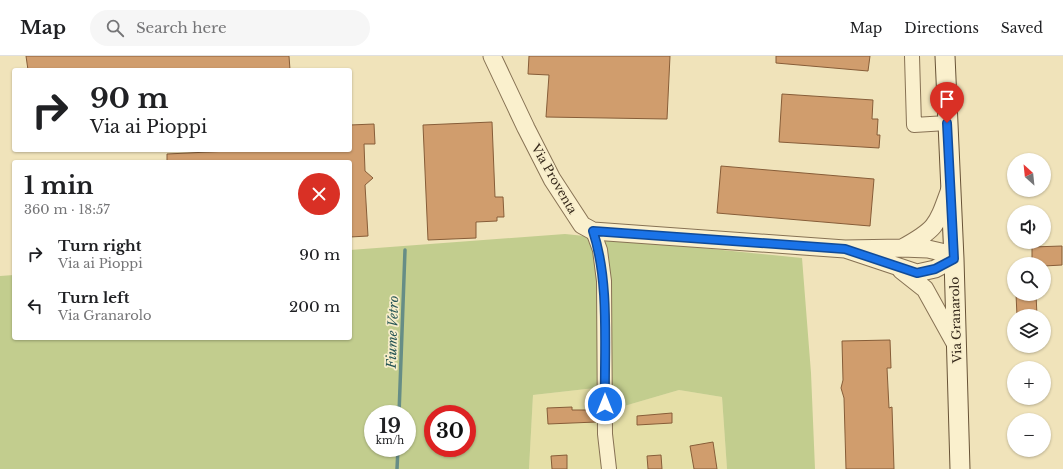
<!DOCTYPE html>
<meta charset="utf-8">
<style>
:root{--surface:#fff;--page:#f6f6f6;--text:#202124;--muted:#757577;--line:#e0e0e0}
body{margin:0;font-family:"Libre Baskerville",serif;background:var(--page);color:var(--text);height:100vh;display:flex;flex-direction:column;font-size:15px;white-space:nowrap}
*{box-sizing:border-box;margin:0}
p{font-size:13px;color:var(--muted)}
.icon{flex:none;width:22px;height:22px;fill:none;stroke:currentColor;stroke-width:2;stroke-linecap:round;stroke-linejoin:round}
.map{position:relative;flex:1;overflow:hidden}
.sheet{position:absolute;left:12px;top:104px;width:340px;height:180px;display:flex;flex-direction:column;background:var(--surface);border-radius:4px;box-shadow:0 1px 3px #0004}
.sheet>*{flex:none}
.top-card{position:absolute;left:12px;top:12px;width:340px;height:84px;border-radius:4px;box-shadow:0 1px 3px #0004;background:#fff;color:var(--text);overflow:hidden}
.needle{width:26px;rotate:333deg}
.fabs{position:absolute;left:1007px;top:97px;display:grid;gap:8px}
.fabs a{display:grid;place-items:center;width:44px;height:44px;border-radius:50%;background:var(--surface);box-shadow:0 1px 3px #0004;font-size:20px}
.speed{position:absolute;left:364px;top:349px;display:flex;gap:8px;font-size:20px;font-weight:700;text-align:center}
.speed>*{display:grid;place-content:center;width:52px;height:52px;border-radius:50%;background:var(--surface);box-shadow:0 1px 3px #0004;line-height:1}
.speed small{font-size:10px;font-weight:400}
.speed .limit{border:6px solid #d22;background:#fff;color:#111}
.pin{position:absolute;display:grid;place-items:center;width:34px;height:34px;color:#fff;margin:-41px -17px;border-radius:50% 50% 50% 0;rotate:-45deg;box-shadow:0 0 4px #0007}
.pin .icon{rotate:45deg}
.me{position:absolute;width:44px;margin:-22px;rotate:0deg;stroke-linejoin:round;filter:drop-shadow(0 0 3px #0008)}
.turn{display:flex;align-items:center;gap:14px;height:84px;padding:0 12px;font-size:18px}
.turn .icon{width:52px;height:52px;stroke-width:2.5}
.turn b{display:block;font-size:28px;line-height:34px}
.round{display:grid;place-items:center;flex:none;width:42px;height:42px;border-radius:21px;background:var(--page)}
.summary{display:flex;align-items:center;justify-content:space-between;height:68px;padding:0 12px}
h1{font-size:24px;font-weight:700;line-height:30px}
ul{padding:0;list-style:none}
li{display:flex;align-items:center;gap:12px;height:52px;padding:0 12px}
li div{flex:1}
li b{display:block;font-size:15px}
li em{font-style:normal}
header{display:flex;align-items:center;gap:24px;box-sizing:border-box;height:56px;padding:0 20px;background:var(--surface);border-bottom:1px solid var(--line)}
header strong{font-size:19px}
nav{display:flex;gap:22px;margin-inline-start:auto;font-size:14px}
.search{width:280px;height:36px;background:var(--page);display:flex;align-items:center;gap:10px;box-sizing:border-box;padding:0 14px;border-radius:22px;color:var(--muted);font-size:15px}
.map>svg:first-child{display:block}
.farmland{fill:#e5dfa7}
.green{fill:#c2cd8e;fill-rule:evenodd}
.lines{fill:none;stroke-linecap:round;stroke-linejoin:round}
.stream{stroke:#668d86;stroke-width:3.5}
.building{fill:#d09d6d;stroke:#875d38}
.minor-casing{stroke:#877254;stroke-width:16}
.tertiary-casing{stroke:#877254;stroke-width:19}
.secondary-casing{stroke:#685337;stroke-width:21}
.minor{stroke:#faf0cd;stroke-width:14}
.tertiary{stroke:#faf0cd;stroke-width:17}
.secondary{stroke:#faf0cd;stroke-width:19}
.route-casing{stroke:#114b97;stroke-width:10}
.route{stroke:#1a73e8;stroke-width:7}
.labels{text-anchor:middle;stroke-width:3.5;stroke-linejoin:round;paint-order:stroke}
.street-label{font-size:12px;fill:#35281a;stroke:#f7edca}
.water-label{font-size:13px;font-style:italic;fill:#285656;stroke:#f7edca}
</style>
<header>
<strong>Map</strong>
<div class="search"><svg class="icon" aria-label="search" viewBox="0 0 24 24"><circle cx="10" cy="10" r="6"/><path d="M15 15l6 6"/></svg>Search here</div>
<nav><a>Map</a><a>Directions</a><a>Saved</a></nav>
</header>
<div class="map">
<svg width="1063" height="413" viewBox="0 0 1063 413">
<rect width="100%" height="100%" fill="#f0e3ba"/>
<path class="farmland" d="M613 330 614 353 679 334 722 341 727 413H529L533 339Z"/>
<path class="green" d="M565 178 802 202 811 317 815 413H727L722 341 679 334 614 353 613 330 533 339 529 413H0V220L14 219V282H350V194ZM373 358H407V392H373ZM433 358H467V392H433Z"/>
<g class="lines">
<path class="stream" d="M399 358 405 194
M397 413 398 392"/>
</g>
<path class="building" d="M26 0H289L290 14H28Z
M529 0H670L667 63 546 61 549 19 528 18Z
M776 0H870L868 15 776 7Z
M782 38 873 44 872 63H878L877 79H880L879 92 779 86Z
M492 66 495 141H503L504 161H497V165L476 166V182L428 184 423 69Z
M374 68 375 88H364L365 115 373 122 365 129 368 180 350 181V106H167V98L250 94H350V69Z
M721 110 874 123 870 170 717 157Z
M1062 190V209L1044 210V208H1032V191Z
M1016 238H1036L1037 260H1017Z
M890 284 891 312H887L889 352 892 351 894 413H846L844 342 841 332 843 324 842 285Z
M572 351V354H596V366L548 368 547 352Z
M672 357V367L637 369V360Z
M713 386 717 413H694L690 390Z
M567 399V413H552L551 400Z
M661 399 662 413H648L647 400Z"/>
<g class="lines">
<defs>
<path id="minor" d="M912 0 914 69 947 67
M593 175 600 194 604 225 605 378 609 413"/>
<path id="tertiary" d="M492 0 526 72 552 123 582 169 593 175 845 193 902 192 928 193 941 196 954 203 935 213 917 217 845 193
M902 192C937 173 937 169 950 133
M901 214 925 233 956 289"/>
<path id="secondary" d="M945 0 954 203 960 413"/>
</defs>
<use href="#minor" class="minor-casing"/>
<use href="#tertiary" class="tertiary-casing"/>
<use href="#secondary" class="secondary-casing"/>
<use href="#minor" class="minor"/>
<use href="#tertiary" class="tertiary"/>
<use href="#secondary" class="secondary"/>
</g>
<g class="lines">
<defs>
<path id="route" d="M605 348C604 292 610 227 593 175L845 193 917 217 935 213 954 203 947 67"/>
</defs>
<use href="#route" class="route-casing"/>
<use href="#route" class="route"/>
</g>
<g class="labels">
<g class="street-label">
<text transform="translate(554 123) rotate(60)" y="4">Via Proventa</text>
<text transform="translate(956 264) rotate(-92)" y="4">Via Granarolo</text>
</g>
<g class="water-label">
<text transform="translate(392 276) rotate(-88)" y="5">Fiume Vetro</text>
</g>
</g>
</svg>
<div class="fabs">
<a><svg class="needle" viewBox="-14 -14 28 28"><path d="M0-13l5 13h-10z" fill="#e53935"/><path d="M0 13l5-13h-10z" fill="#757577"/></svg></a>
<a><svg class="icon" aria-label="sound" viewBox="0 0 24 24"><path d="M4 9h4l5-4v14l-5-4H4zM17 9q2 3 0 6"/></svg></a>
<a><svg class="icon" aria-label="search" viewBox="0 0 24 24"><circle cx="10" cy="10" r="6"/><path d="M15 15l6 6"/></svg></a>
<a><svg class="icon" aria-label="layers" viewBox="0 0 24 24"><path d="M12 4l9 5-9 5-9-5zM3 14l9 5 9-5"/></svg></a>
<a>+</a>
<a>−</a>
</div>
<div class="speed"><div>19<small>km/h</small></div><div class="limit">30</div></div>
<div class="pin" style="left:947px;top:67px;background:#d93025"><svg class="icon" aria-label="arrive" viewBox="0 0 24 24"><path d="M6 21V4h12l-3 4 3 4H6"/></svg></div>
<svg class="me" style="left:605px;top:348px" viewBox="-20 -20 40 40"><circle r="17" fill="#1a73e8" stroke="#fff" stroke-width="3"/><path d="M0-11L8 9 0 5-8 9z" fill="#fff"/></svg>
<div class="top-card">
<div class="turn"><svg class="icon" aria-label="right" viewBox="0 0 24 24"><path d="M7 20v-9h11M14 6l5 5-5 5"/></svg><div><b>90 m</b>Via ai Pioppi</div></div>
</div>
<section class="sheet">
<div class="summary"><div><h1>1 min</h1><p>360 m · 18:57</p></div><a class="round" style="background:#d93025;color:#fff"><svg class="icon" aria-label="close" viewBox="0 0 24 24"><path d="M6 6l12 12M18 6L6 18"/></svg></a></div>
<ul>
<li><svg class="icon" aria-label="right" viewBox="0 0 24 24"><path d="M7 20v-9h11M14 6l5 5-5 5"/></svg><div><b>Turn right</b><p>Via ai Pioppi</p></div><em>90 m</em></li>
<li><svg class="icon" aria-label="left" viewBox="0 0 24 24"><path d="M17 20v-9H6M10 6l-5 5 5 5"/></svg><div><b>Turn left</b><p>Via Granarolo</p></div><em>200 m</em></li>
</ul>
</section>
</div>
